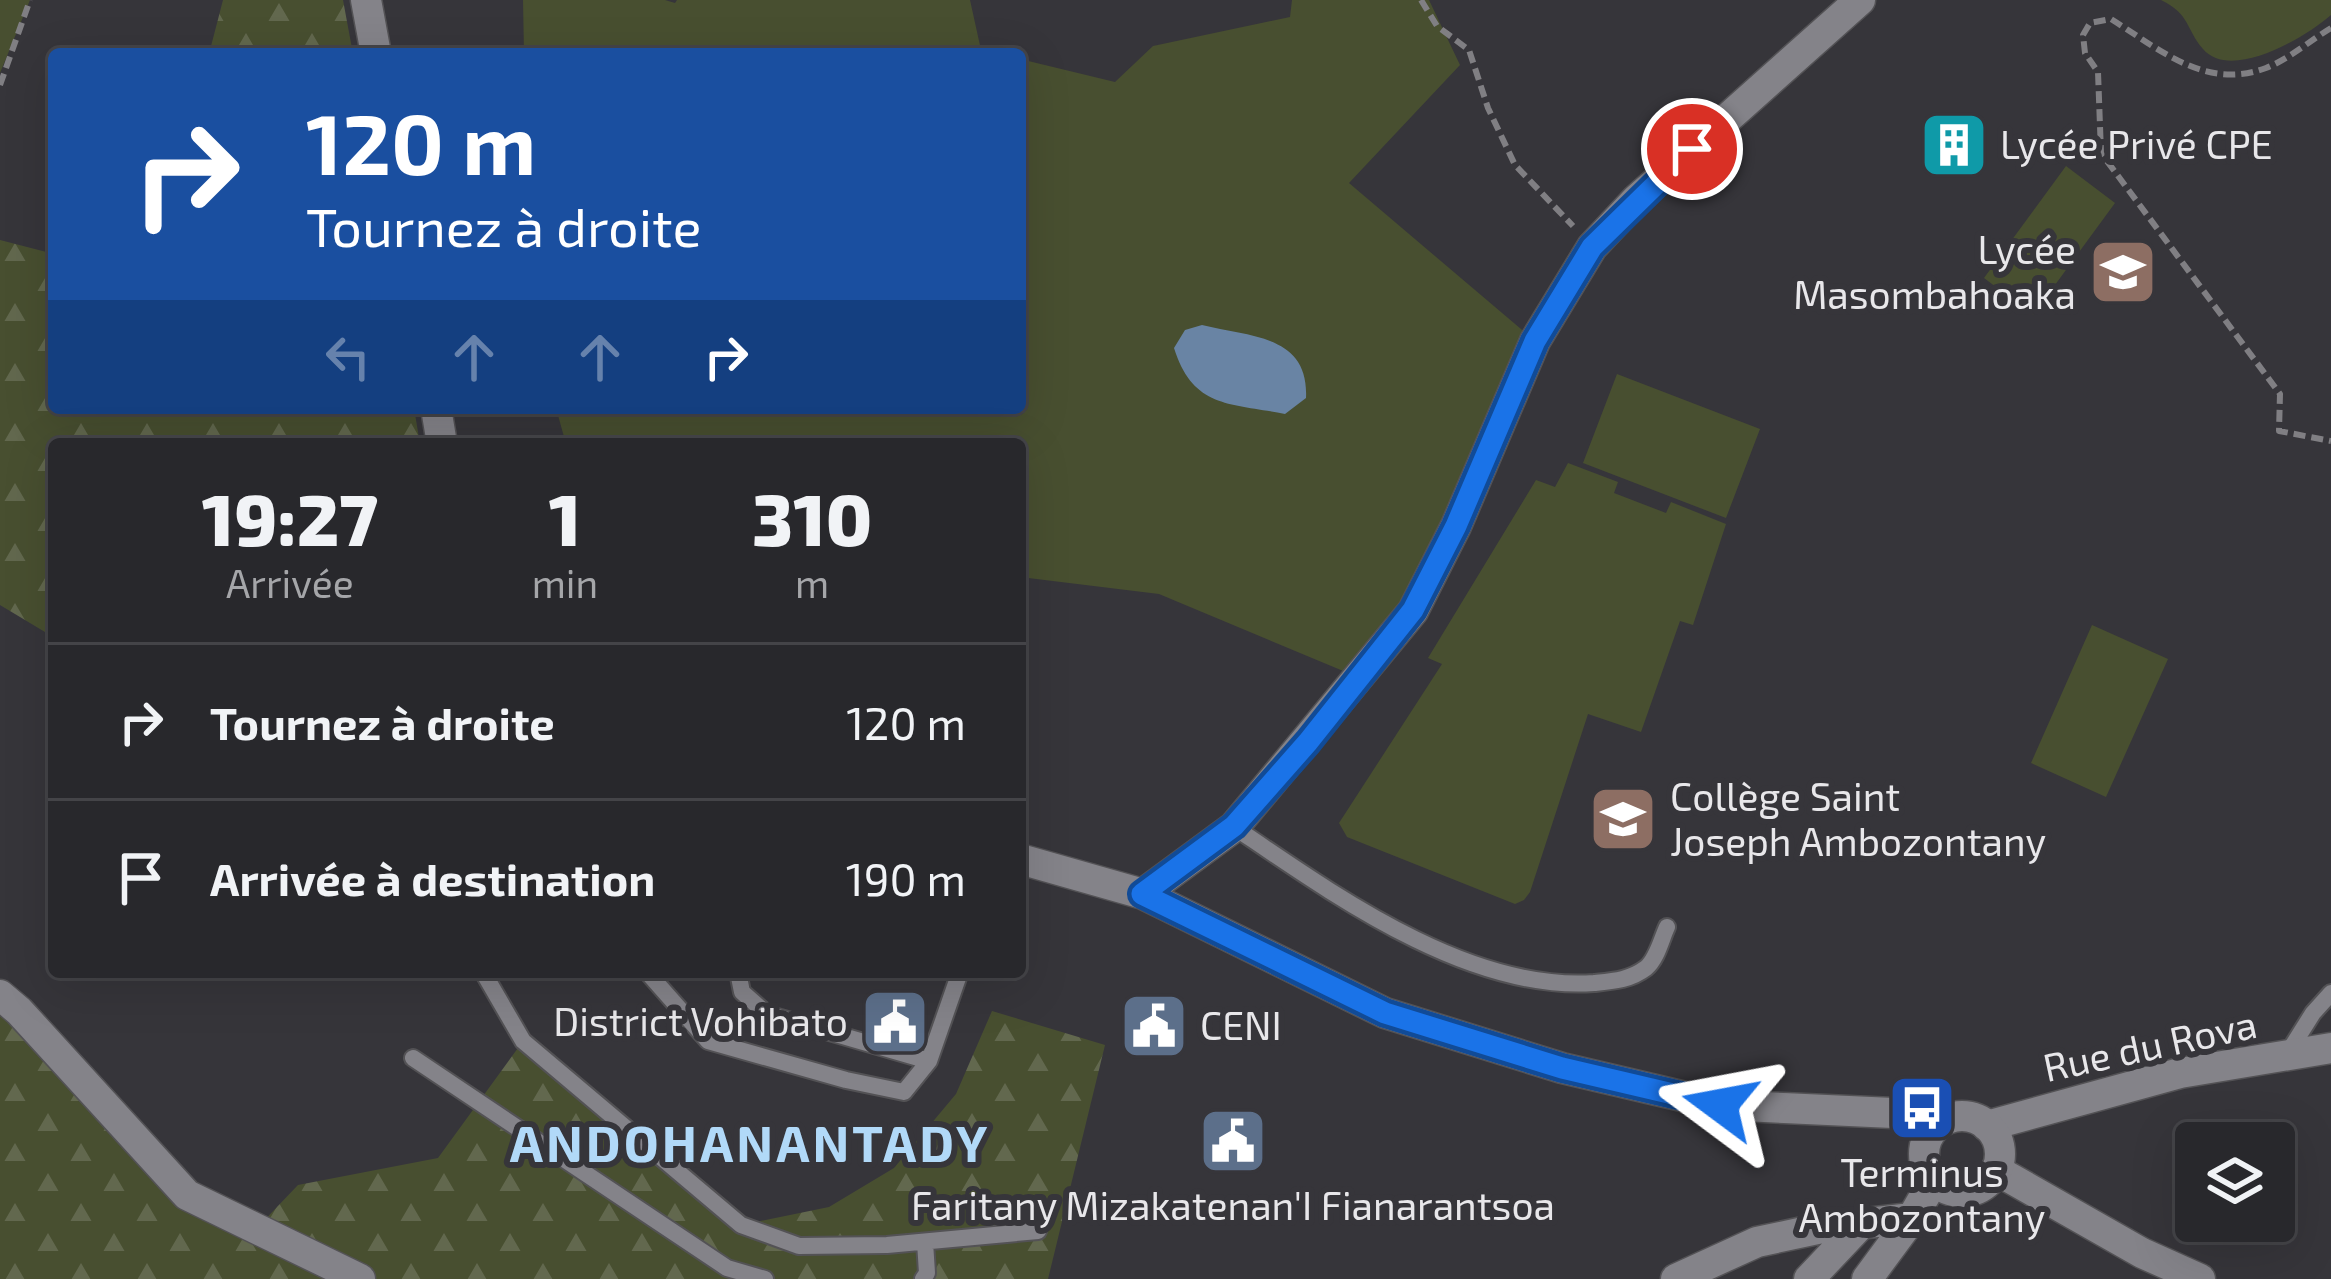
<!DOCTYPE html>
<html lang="fr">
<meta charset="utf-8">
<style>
:root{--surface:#28282c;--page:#343438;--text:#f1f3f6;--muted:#a5a6a9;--line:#444448}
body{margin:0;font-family:"Exo 2",sans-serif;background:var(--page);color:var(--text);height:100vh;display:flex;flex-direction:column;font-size:45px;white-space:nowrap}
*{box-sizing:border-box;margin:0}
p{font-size:39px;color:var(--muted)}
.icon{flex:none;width:66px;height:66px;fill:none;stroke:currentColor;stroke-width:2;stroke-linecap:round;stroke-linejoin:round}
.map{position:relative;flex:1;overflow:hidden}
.panel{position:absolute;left:48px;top:438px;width:978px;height:540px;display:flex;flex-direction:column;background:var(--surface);border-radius:12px;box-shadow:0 12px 48px #0002,0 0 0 3px var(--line)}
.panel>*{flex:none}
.guide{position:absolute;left:48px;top:48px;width:978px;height:366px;border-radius:12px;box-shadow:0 12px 48px #0002,0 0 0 3px var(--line);background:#1a4fa0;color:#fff;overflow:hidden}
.tools{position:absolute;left:2175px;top:1122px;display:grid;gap:24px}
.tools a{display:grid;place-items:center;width:120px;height:120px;border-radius:12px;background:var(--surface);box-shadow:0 12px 48px #0002,0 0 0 3px var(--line);font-size:60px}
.pin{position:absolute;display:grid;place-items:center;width:102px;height:102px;color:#fff;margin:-51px;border:6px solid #fff;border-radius:50%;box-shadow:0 3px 12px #0007}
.me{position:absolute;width:132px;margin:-66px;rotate:283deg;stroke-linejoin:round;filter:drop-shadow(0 0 9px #0008)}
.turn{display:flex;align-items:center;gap:42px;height:252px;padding:0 60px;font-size:54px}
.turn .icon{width:156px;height:156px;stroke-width:2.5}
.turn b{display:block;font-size:84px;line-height:102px}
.lanes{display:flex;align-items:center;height:114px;padding:0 60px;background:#0003;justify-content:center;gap:60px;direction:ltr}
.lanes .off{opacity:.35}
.eta{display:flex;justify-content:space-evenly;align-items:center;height:204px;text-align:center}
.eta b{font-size:72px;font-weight:800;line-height:84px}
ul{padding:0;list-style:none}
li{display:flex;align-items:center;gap:36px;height:156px;padding:0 60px;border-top:3px solid var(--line)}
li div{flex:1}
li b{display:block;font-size:45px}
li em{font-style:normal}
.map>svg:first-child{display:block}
.green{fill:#484f30}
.forest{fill:url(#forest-firs)}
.water{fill:#6984a4}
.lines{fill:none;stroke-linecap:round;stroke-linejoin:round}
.service-casing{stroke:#535255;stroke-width:20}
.minor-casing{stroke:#535255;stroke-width:33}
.tertiary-casing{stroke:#535255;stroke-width:33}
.path{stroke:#807f83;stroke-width:6;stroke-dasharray:12 6;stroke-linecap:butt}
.service{stroke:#848389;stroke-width:16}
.minor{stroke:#848389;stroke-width:30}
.tertiary{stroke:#848389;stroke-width:30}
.route-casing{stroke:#114b97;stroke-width:30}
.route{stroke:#1a73e8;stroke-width:21}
.labels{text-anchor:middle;stroke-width:12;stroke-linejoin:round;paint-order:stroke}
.poi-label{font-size:39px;fill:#e8e7ea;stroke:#36353a;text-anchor:start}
.street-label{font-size:39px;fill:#e8e7ea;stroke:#36353a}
.district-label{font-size:51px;font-weight:bold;letter-spacing:3px;fill:#b1d9f8;stroke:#36353a}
</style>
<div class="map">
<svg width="2331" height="1279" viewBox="0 0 2331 1279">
<defs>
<pattern id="forest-firs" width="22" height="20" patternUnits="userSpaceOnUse" patternTransform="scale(3)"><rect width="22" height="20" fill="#484f30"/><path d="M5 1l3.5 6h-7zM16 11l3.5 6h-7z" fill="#62684e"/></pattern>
</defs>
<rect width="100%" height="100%" fill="#36353a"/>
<path class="green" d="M0 0H30L0 73Z
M523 0H665L675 3 677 0H970L981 50 997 54H524Z
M1292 0H1429L1460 65 1349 183 1535 341 1456 526 1360 678 1159 594 1020 577V444H566L556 408H1020V59L1115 82 1153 46 1290 17Z
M2161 0H2331V15C2306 37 2231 82 2203 49 2185 28 2191 15 2161 0Z
M2066 166 2115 203 2033 315 1984 278Z
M1617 374 1760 429 1726 518 1583 463Z
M1568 463 1618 482 1614 493 1666 513 1671 502 1726 524 1693 625 1680 621 1641 732 1588 714 1530 892 1524 900 1515 904 1347 837 1339 823 1442 664 1428 658 1536 480 1555 487Z
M2092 625 2168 659 2106 797 2031 763Z"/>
<path class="forest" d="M223 0H343L353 54H209Z
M0 240 54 254V408H414L420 444H54V652L50 635 0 605Z
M0 995 135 1141 255 1230 298 1185 438 1158 523 1041 741 1225 829 1207 894 1168 956 1094 992 1011 1105 1045 1048 1279H0Z"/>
<path class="water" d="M1202 325C1251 337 1309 335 1306 398L1285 414C1231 403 1193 409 1174 348L1185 330Z"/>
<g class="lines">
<defs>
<path id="service" d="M1234 827C1333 894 1468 992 1594 983 1614 981 1630 980 1646 968 1657 959 1661 940 1667 927
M483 972 523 1041 741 1225 799 1246 887 1245 1038 1231
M647 972 708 1041 846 1080 904 1092 929 1061 960 972
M738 972 742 992 767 1014 929 1061
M2286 1056 2313 1013 2331 993
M413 1058 727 1268 765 1279
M923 1279 927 1273 925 1242"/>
<path id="minor" d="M0 995 19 1011 187 1195 360 1279
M1987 1126 2180 1073 2331 1048
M1996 1170 2142 1253 2200 1279
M1676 1279 1757 1242 1822 1228 1912 1218 1934 1180
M1809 1279 1861 1224
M1867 1279 1912 1218"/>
<path id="tertiary" d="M366 0 376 54
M436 408 442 444
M1020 859 1143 894 1385 1013 1562 1068 1720 1105 1893 1113 1934 1128
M1143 894 1234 827 1413 611 1456 526 1535 341 1592 247 1636 200 1860 0
M1924 1154a38 38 0 1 1 76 0a38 38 0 1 1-76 0Z"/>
</defs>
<use href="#service" class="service-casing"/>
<use href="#minor" class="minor-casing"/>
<use href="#tertiary" class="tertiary-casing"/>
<path class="path" d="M1421 0 1437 26 1469 50 1488 108 1515 165 1573 226
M2331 28C2311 40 2289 59 2266 68 2206 91 2159 49 2111 19L2090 23 2083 35 2085 53 2098 72 2101 153 2280 394 2279 431 2331 441
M0 85 30 0"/>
<use href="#service" class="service"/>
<use href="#minor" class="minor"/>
<use href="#tertiary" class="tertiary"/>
</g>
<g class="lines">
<defs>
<path id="route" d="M1692 149 1592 247 1535 341 1456 526 1413 610 1308 742 1234 826 1142 894 1385 1013 1562 1068 1720 1105"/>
</defs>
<use href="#route" class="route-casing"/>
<use href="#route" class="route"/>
</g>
<defs>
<symbol id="building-square" viewBox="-11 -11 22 22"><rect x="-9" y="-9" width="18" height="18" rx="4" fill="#0f9aa8" stroke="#36353a"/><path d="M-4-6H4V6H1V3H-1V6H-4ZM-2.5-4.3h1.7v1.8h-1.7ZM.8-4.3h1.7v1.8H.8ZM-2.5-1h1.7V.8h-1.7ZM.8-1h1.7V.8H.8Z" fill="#fff"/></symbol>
<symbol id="school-square" viewBox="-11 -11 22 22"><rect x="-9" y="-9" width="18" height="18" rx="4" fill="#8d6e63" stroke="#36353a"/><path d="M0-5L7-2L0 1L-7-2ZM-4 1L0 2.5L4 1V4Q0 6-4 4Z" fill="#fff"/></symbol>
<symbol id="civic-square" viewBox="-11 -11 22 22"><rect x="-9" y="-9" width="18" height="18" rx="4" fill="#5c6f8a" stroke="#36353a"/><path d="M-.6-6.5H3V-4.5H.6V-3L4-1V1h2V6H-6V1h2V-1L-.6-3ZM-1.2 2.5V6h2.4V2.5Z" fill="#fff"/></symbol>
<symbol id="bus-square" viewBox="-11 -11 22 22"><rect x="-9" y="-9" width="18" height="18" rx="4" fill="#1a4fb4" stroke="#36353a"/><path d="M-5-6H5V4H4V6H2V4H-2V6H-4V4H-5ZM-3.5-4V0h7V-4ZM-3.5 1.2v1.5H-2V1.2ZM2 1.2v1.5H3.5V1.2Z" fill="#fff"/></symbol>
</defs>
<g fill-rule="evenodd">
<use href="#building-square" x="1916" y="107" width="76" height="76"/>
<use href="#school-square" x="2085" y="234" width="76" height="76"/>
<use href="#school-square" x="1585" y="781" width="76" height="76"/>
<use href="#civic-square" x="857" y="984" width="76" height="76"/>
<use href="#civic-square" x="1116" y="988" width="76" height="76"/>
<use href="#bus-square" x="1884" y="1070" width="76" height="76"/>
<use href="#civic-square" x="1195" y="1103" width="76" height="76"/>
</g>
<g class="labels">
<g class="poi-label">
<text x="2000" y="159">Lycée Privé CPE</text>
<text x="2076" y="264" text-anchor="end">Lycée<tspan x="2076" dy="45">Masombahoaka</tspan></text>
<text x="1670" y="811">Collège Saint<tspan x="1670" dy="45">Joseph Ambozontany</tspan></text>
<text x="848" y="1036" text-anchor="end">District Vohibato</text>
<text x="1200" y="1040">CENI</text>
<text x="1922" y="1187" text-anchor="middle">Terminus<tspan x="1922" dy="45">Ambozontany</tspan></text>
<text x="1233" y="1220" text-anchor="middle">Faritany Mizakatenan'I Fianarantsoa</text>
</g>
<g class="street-label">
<text transform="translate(2150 1046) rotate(-12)" y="14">Rue du Rova</text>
</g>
<g class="district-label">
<text x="750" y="1162">ANDOHANANTADY</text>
</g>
</g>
</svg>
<div class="tools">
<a><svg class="icon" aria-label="layers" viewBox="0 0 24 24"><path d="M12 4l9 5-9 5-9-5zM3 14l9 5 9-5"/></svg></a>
</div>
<div class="pin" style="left:1692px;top:149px;background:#d93025"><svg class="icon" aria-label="arrive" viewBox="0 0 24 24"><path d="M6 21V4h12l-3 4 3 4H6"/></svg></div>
<svg class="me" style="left:1720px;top:1105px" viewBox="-20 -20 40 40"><path d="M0-17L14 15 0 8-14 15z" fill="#1a73e8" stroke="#fff" stroke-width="4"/></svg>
<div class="guide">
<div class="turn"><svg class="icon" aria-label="right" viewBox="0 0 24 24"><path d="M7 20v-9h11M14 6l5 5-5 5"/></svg><div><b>120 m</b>Tournez à droite</div></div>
<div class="lanes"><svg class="icon off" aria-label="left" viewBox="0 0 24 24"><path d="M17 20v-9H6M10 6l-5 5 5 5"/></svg><svg class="icon off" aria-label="ahead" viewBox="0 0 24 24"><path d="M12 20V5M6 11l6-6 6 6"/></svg><svg class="icon off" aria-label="ahead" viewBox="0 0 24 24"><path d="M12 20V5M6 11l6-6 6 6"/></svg><svg class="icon" aria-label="right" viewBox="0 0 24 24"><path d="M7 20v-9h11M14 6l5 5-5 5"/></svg></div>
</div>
<section class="panel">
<div class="eta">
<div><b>19:27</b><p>Arrivée</p></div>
<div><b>1</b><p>min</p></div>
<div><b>310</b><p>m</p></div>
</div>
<ul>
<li><svg class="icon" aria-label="right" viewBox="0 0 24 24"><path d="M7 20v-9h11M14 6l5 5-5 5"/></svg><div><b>Tournez à droite</b></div><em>120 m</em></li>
<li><svg class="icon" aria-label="arrive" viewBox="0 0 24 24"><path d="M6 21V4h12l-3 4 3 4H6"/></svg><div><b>Arrivée à destination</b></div><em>190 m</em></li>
</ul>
</section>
</div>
